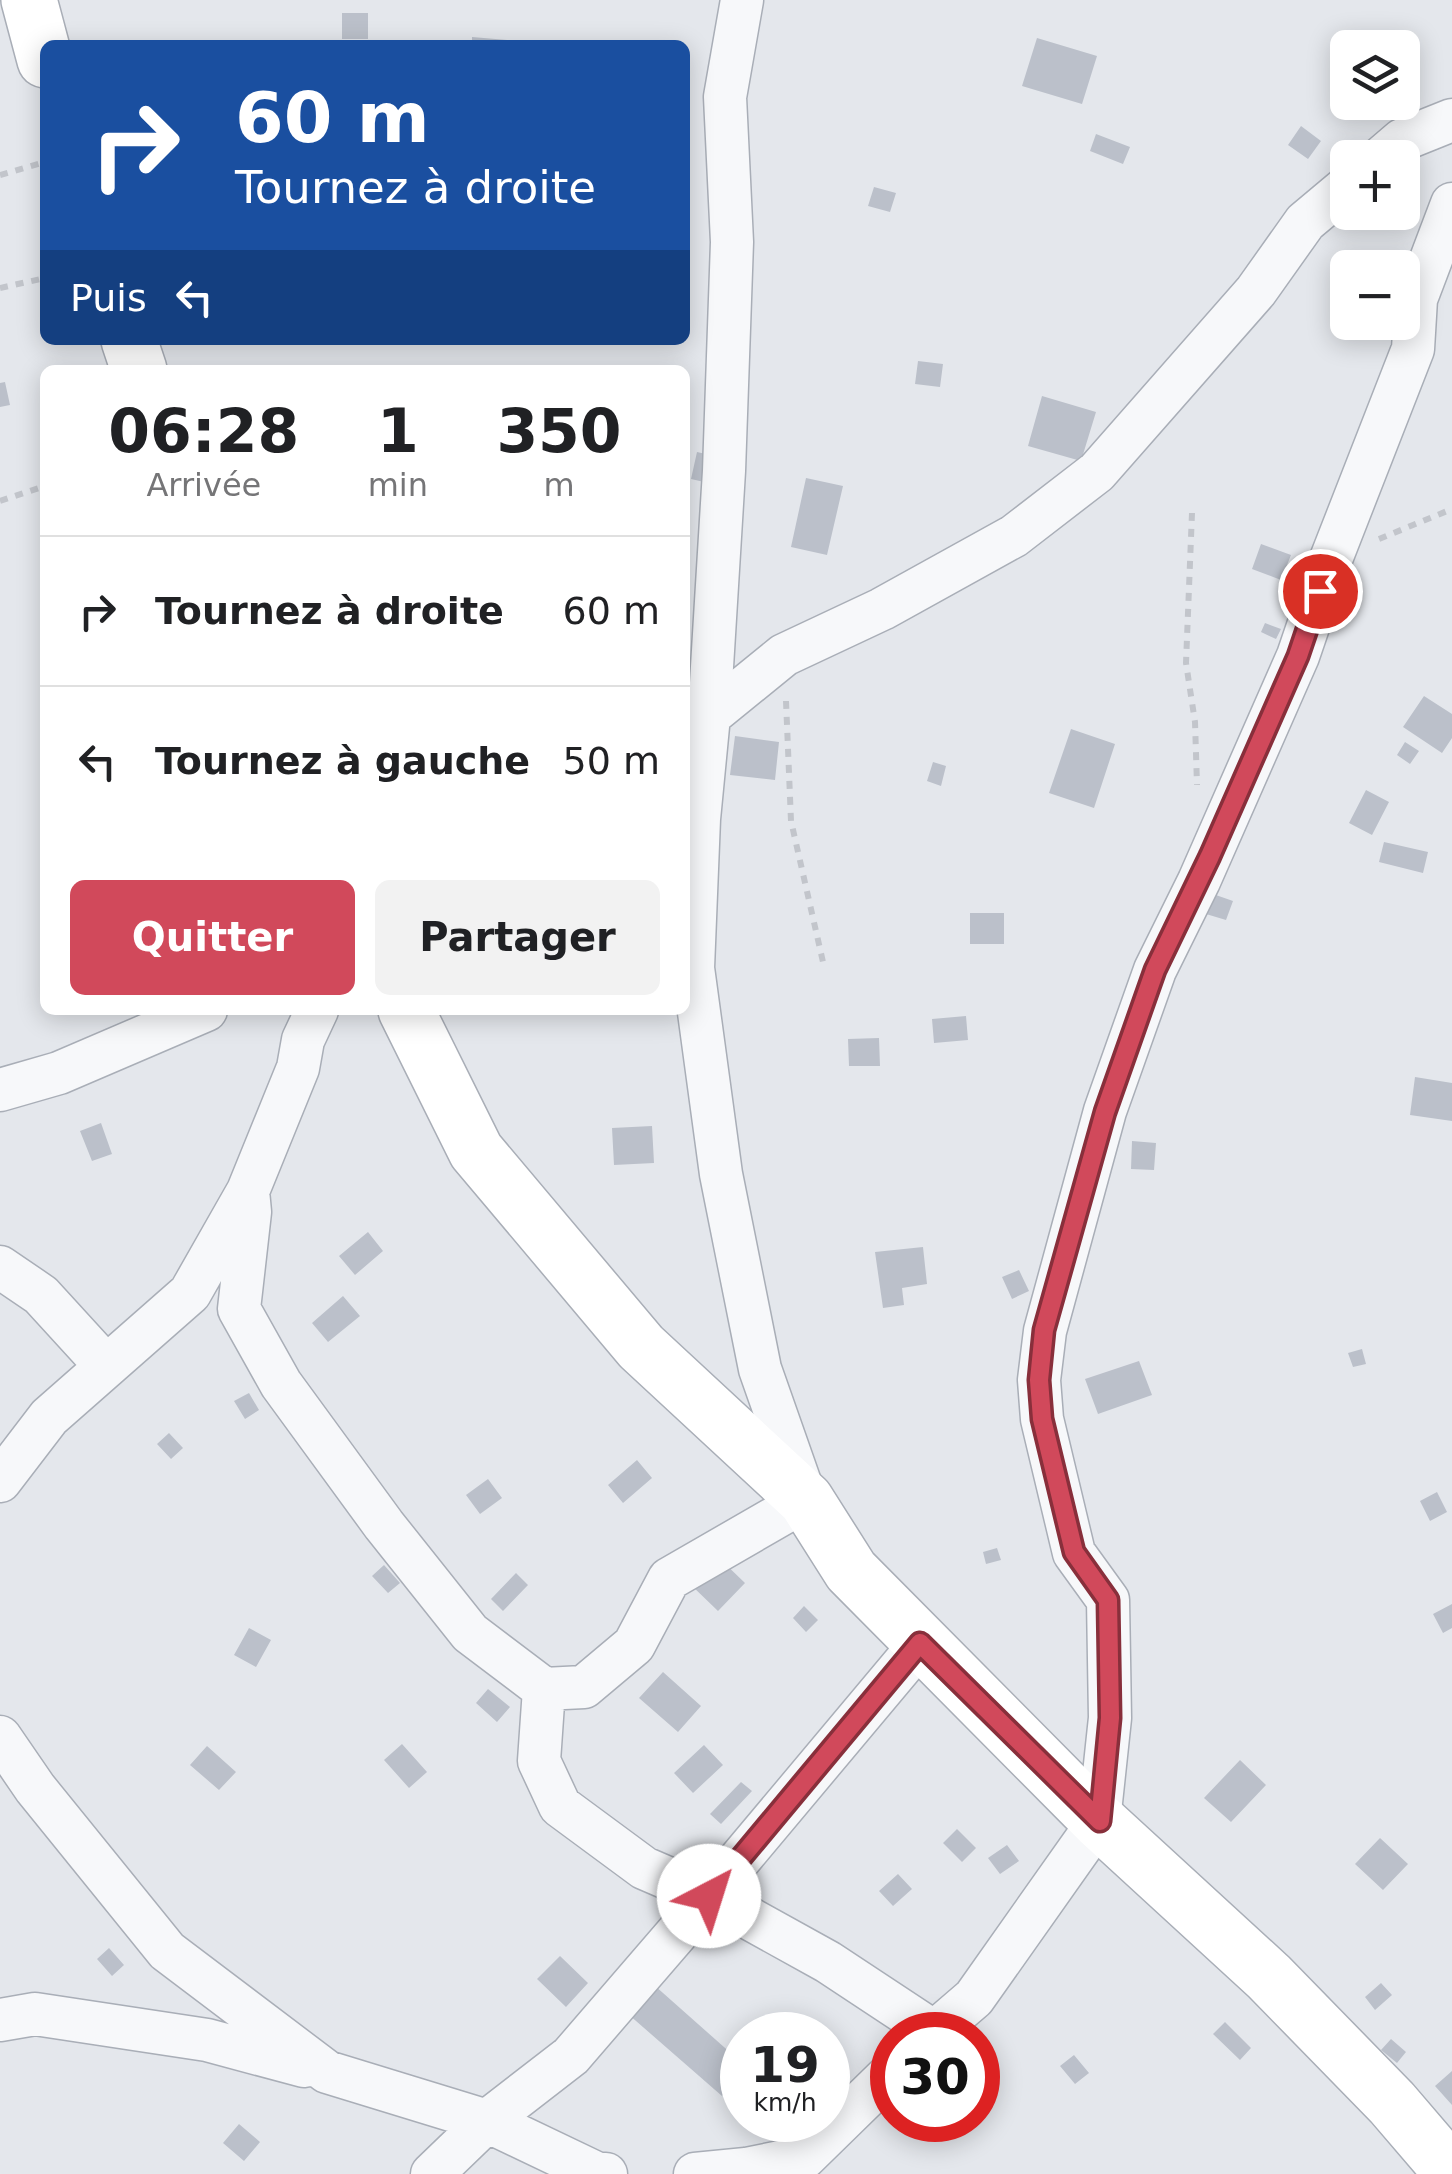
<!DOCTYPE html>
<html lang="fr">
<meta charset="utf-8">
<style>
:root{--surface:#fff;--page:#f2f2f2;--text:#202124;--muted:#757577;--line:#e0e0e0;--accent:#d1495b}
body{margin:0;font-family:"DejaVu Sans",sans-serif;background:var(--page);color:var(--text);height:100vh;display:flex;flex-direction:column;font-size:38px;white-space:nowrap}
*{box-sizing:border-box;margin:0}
p{font-size:32px;color:var(--muted)}
.icon{flex:none;width:55px;height:55px;fill:none;stroke:currentColor;stroke-width:2;stroke-linecap:round;stroke-linejoin:round}
.map{position:relative;flex:1;overflow:hidden}
.sheet{position:absolute;left:40px;top:365px;width:650px;height:650px;display:flex;flex-direction:column;background:var(--surface);border-radius:15px;box-shadow:0 5px 25px #0003}
.sheet>*{flex:none}
.guide{position:absolute;left:40px;top:40px;width:650px;height:305px;border-radius:15px;box-shadow:0 5px 25px #0003;background:#1a4fa0;color:#fff;overflow:hidden}
.controls{position:absolute;left:1330px;top:30px;display:grid;gap:20px}
.controls a{display:grid;place-items:center;width:90px;height:90px;border-radius:15px;background:var(--surface);box-shadow:0 5px 25px #0003;font-size:50px}
.speed{position:absolute;left:720px;top:2012px;display:flex;gap:20px;font-size:50px;font-weight:700;text-align:center}
.speed>*{display:grid;place-content:center;width:130px;height:130px;border-radius:50%;background:var(--surface);box-shadow:0 5px 25px #0003;line-height:1}
.speed small{font-size:25px;font-weight:400}
.speed .limit{border:15px solid #d22;background:#fff;color:#111}
.pin{position:absolute;display:grid;place-items:center;width:85px;height:85px;color:#fff;margin:-42px;border:5px solid #fff;border-radius:50%;box-shadow:0 2px 10px #0007}
.me{position:absolute;width:110px;margin:-55px;rotate:40deg;stroke-linejoin:round;filter:drop-shadow(0 0 8px #0008)}
.turn{display:flex;align-items:center;gap:35px;height:210px;padding:0 30px;font-size:45px}
.turn .icon{width:130px;height:130px;stroke-width:2.5}
.turn b{display:block;font-size:70px;line-height:85px}
.then{display:flex;align-items:center;height:95px;padding:0 30px;background:#0003;gap:20px;font-size:38px}
.eta{display:flex;justify-content:space-evenly;align-items:center;height:170px;text-align:center}
.eta b{font-size:60px;font-weight:700;line-height:70px}
.cta{display:flex;gap:20px;margin-top:auto;padding:20px 30px}
.cta a{flex:1;height:115px;border-radius:15px;background:var(--accent);color:#fff;font-size:40px;font-weight:700;line-height:115px;text-align:center}
.cta a+a{background:var(--page);color:var(--text)}
ul{padding:0;list-style:none}
li{display:flex;align-items:center;gap:30px;height:150px;padding:0 30px;border-top:2px solid var(--line)}
li div{flex:1}
li b{display:block;font-size:38px}
li em{font-style:normal}
.map>svg:first-child{display:block}
.building{fill:#bbc0ca}
.lines{fill:none;stroke-linecap:round;stroke-linejoin:round}
.street-casing{stroke:#a9aeb7;stroke-width:45}
.secondary-casing{stroke:#a9aeb7;stroke-width:58}
.path{stroke:#c2c5cb;stroke-width:6;stroke-dasharray:8 8;stroke-linecap:butt}
.street{stroke:#f7f8fa;stroke-width:42}
.secondary{stroke:#fff;stroke-width:55}
.route-casing{stroke:#882f3b;stroke-width:25}
.route{stroke:#d1495b;stroke-width:18}
</style>
<div class="map">
<svg width="1452" height="2174" viewBox="0 0 1452 2174">
<rect width="100%" height="100%" fill="#e4e7ec"/>
<path class="building" d="M342 13H368V39H342Z
M472 37 529 42 528 45H472Z
M1037 38 1097 56 1082 104 1022 86Z
M1301 126 1321 141 1308 159 1288 145Z
M1096 134 1130 147 1123 164 1090 151Z
M874 187 896 193 890 212 868 206Z
M918 361 943 364 940 387 915 384Z
M5 382 10 405 0 407V383Z
M1042 396 1096 412 1081 461 1028 446Z
M697 452 719 457 713 484 691 479Z
M806 478 843 486 827 555 791 547Z
M1261 544 1291 555 1281 580 1252 569Z
M1265 623 1281 629 1276 639 1261 632Z
M1424 696 1452 714V738L1442 753 1403 727Z
M1071 729 1115 744 1094 808 1049 793Z
M735 736 779 742 775 780 730 775Z
M1405 742 1419 751 1410 764 1397 755Z
M933 762 946 766 941 786 927 781Z
M1366 790 1389 802 1372 835 1349 823Z
M1384 842 1428 852 1423 873 1379 862Z
M1213 894 1233 901 1226 920 1206 914Z
M970 913H1004V944H970Z
M966 1016 968 1040 934 1043 932 1019Z
M879 1038 880 1066H849L848 1039Z
M1415 1077 1452 1083V1121L1410 1115Z
M101 1123 112 1154 92 1161 80 1131Z
M652 1126 654 1163 614 1165 612 1128Z
M1132 1141 1156 1143 1154 1170 1131 1169Z
M368 1232 383 1251 355 1275 339 1256Z
M923 1247 927 1284 902 1288 904 1305 883 1308 875 1252Z
M1019 1270 1029 1291 1012 1299 1002 1277Z
M343 1296 360 1316 328 1342 312 1323Z
M1362 1349 1366 1364 1353 1367 1348 1353Z
M1139 1361 1152 1395 1098 1414 1085 1379Z
M249 1393 259 1410 245 1419 234 1401Z
M169 1433 183 1448 171 1459 157 1444Z
M637 1460 652 1478 623 1503 608 1485Z
M488 1479 502 1498 480 1514 466 1495Z
M1437 1492 1447 1512 1430 1521 1420 1501Z
M997 1548 1001 1560 986 1564 983 1552Z
M717 1556 745 1583 718 1611 690 1584Z
M384 1565 400 1583 388 1593 372 1576Z
M516 1573 528 1585 503 1611 491 1599Z
M1452 1604V1628L1443 1633 1433 1614Z
M804 1606 818 1620 806 1632 793 1618Z
M249 1628 271 1640 256 1667 234 1655Z
M663 1672 701 1706 678 1732 639 1698Z
M488 1689 510 1707 497 1722 476 1703Z
M402 1744 427 1772 409 1788 384 1760Z
M704 1745 723 1765 693 1793 674 1773Z
M207 1746 236 1772 219 1790 190 1765Z
M1240 1760 1266 1785 1231 1822 1204 1798Z
M741 1782 752 1791 721 1824 710 1814Z
M957 1829 976 1848 962 1862 943 1843Z
M1380 1838 1408 1864 1383 1890 1355 1864Z
M1007 1845 1019 1861 1000 1874 988 1858Z
M898 1874 912 1889 893 1906 879 1891Z
M109 1948 124 1965 112 1976 97 1959Z
M560 1956 588 1983 566 2007 537 1979Z
M1381 1983 1392 1995 1375 2010 1365 1997Z
M654 1985 742 2063V2073L722 2096 628 2014Z
M1225 2022 1251 2048 1240 2060 1213 2034Z
M1391 2039 1406 2052 1397 2063 1381 2050Z
M1074 2055 1089 2073 1075 2084 1060 2066Z
M1452 2071V2105L1435 2086Z
M239 2124 260 2142 244 2161 223 2143Z"/>
<g class="lines">
<defs>
<path id="street" d="M1381 158 1402 140 1452 120
M692 720 709 716 784 655 882 609 1014 536 1097 472 1256 291 1305 222 1348 186
M0 1090 59 1073 206 1010
M248 1191 250 1212 239 1309 281 1384 384 1525 470 1633 544 1689 584 1687 634 1645 669 1579 806 1500 760 1369 721 1174 693 968 699 819 709 716 724 471 732 242 725 97 742 0
M0 1267 41 1295 105 1365
M0 1481 49 1417 190 1293 248 1191 298 1068 303 1040 317 1010
M544 1689 539 1761 560 1806 644 1868 709 1896 828 1962 934 2032
M0 1737 35 1788 167 1951 327 2072 487 2121 598 2174H606
M0 2020 35 2014 207 2040 304 2066
M931 2035 974 1998 1099 1821 1110 1718 1108 1600 1074 1553 1042 1419 1039 1380 1045 1331 1105 1111 1155 970 1199 881 1298 656 1331 559 1413 349 1416 299 1452 204
M432 2174 487 2121 571 2056 709 1896 921 1643
M695 2174 746 2169 805 2157 892 2072"/>
<path id="secondary" d="M29 0 45 60
M129 340 139 370
M406 1010 476 1151 641 1347 806 1500 851 1571 1099 1821 1269 1977 1392 2103 1452 2173"/>
</defs>
<use href="#street" class="street-casing"/>
<use href="#secondary" class="secondary-casing"/>
<path class="path" d="M0 175 45 162
M0 288 45 278
M0 501 45 486
M1192 513 1186 663 1195 722 1197 785
M1379 539 1452 509
M786 701 791 821 823 962"/>
<use href="#street" class="street"/>
<use href="#secondary" class="secondary"/>
</g>
<g class="lines">
<defs>
<path id="route" d="M709 1896 920 1643 1100 1821 1110 1718 1108 1600 1074 1552 1042 1419 1039 1380 1044 1330 1105 1112 1155 970 1210 856 1298 656 1320 591"/>
</defs>
<use href="#route" class="route-casing"/>
<use href="#route" class="route"/>
</g>
</svg>
<div class="controls">
<a><svg class="icon" aria-label="layers" viewBox="0 0 24 24"><path d="M12 4l9 5-9 5-9-5zM3 14l9 5 9-5"/></svg></a>
<a>+</a>
<a>−</a>
</div>
<div class="speed"><div>19<small>km/h</small></div><div class="limit">30</div></div>
<div class="pin" style="left:1320px;top:591px;background:#d93025"><svg class="icon" aria-label="arrive" viewBox="0 0 24 24"><path d="M6 21V4h12l-3 4 3 4H6"/></svg></div>
<svg class="me" style="left:709px;top:1896px" viewBox="-20 -20 40 40"><circle r="19" fill="#fff"/><path d="M0-13L10 11 0 6-10 11z" fill="#d1495b"/></svg>
<div class="guide">
<div class="turn"><svg class="icon" aria-label="right" viewBox="0 0 24 24"><path d="M7 20v-9h11M14 6l5 5-5 5"/></svg><div><b>60 m</b>Tournez à droite</div></div>
<div class="then">Puis<svg class="icon" aria-label="left" viewBox="0 0 24 24"><path d="M17 20v-9H6M10 6l-5 5 5 5"/></svg></div>
</div>
<section class="sheet">
<div class="eta">
<div><b>06:28</b><p>Arrivée</p></div>
<div><b>1</b><p>min</p></div>
<div><b>350</b><p>m</p></div>
</div>
<ul>
<li><svg class="icon" aria-label="right" viewBox="0 0 24 24"><path d="M7 20v-9h11M14 6l5 5-5 5"/></svg><div><b>Tournez à droite</b></div><em>60 m</em></li>
<li><svg class="icon" aria-label="left" viewBox="0 0 24 24"><path d="M17 20v-9H6M10 6l-5 5 5 5"/></svg><div><b>Tournez à gauche</b></div><em>50 m</em></li>
</ul>
<div class="cta"><a>Quitter</a><a>Partager</a></div>
</section>
</div>
